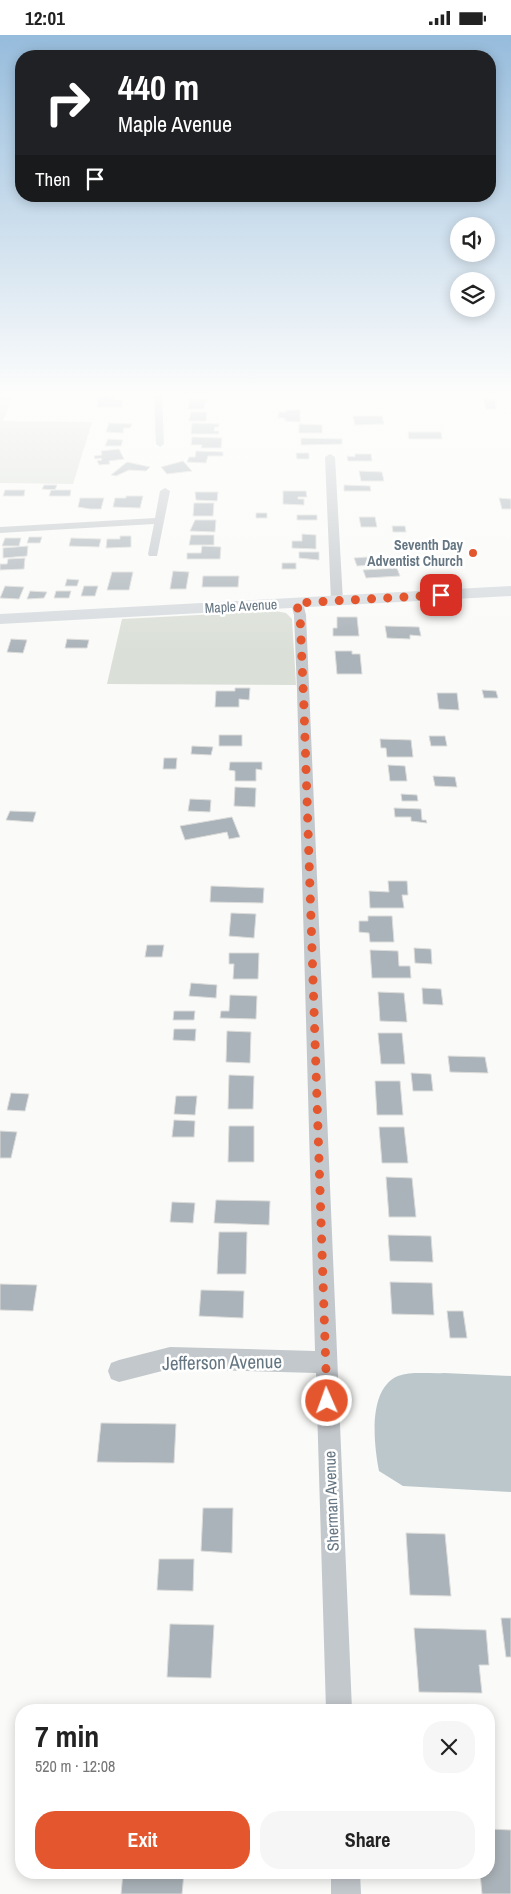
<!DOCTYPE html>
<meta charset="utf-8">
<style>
:root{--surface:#fff;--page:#f6f6f6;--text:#222;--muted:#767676;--accent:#e4572e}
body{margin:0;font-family:"Archivo Narrow",sans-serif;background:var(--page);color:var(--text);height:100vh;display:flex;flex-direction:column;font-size:19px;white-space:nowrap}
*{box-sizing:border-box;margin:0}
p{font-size:16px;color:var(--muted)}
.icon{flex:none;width:28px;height:28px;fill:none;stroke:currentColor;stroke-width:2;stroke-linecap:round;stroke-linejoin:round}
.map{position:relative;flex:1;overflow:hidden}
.drawer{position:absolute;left:15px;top:1669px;width:480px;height:175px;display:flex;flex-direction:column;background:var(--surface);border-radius:20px;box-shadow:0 2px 12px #0003}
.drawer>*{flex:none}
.top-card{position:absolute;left:15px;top:15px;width:481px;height:152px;border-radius:20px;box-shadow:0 2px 12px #0003;background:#202124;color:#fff;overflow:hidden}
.controls{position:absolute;left:450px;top:182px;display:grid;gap:10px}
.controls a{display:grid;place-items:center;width:45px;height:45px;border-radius:50%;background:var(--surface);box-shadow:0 2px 12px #0003;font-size:25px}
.pin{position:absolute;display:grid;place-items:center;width:42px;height:42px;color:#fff;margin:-21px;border-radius:10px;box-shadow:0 2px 8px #0006}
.me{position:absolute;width:55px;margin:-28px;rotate:358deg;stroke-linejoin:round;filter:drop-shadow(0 0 4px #0008)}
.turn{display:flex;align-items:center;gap:18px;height:105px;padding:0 20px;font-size:22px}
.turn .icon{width:65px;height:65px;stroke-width:2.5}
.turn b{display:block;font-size:35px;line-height:42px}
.then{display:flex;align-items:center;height:48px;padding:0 20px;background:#0003;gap:10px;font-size:19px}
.round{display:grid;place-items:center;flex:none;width:52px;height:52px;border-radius:20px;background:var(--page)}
.head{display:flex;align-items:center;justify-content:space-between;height:85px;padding:0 20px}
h1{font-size:30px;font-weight:700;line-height:38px}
.cta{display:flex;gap:10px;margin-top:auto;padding:10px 20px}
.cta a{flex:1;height:58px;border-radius:20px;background:var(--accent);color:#fff;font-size:20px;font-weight:700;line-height:58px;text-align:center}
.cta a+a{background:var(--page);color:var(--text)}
.status{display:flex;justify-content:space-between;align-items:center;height:35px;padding:0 25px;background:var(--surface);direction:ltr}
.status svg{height:14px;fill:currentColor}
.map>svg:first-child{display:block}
.green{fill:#dadfd7}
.water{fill:#bbc7cb}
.building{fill:#aab3b9;stroke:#dcdcda}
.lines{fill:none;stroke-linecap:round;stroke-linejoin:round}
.street{fill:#c3c8cc;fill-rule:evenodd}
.secondary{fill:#d6dbdf;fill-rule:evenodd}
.route{stroke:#e4572e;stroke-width:9;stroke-dasharray:0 16.2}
.poi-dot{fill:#e4572e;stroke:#fff;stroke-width:2}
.labels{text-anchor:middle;stroke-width:5;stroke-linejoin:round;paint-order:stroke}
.far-poi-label{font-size:14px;font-weight:bold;fill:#657683;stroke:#fff;text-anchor:end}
.far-street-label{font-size:14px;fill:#657683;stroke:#fff}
.street-label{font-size:16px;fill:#657683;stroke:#fff}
.near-street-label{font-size:19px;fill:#657683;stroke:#fff}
</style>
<div class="status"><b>12:01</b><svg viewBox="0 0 49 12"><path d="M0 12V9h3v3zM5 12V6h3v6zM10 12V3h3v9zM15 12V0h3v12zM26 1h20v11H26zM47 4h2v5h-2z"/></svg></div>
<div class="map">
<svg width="511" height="1859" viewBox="0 0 511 1859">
<rect width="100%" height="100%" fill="#fafaf8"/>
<path class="green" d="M0 359H14L3 386 92 387 73 449 0 448Z
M275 576 286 578 292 584 296 650 107 649 122 584Z"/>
<path class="water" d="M444 1338 511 1341V1457L403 1451 379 1436C374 1410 367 1354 398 1341 411 1336 431 1339 444 1338Z"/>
<path class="building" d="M98 359H119L114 365H122V372H97Z
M190 364H208V367H205L204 374H188Z
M483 364H495L496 374H486Z
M287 375H300V387L285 386V383H278L279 377H286Z
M191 377H207L206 386H189Z
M353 381H382L384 389 355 390Z
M109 388 132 389 130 393H124L123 398 106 397Z
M192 388 219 389 218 392H215L214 396H219V399H191Z
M299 389 322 390V398H299Z
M408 397H441L442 404H409Z
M192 402 222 403 221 413H201L202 410H191Z
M301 403 342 404V409L301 410Z
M108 404 123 405 121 411H105Z
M119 414 124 424 109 426 110 429 99 430 97 426 102 425 101 423 95 424 94 421 102 420 101 416Z
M196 416 223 417V421H208L206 428 187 427 189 422H195Z
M296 418H309V424H297Z
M355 419H371L372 426H348L347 421 355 422Z
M183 426 192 436 167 439 161 432Z
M127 427 150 432 146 436 129 435 116 441 111 440Z
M359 436 382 437 384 446H361Z
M44 450H57L55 455 42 454Z
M344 450 370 451 371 456H344Z
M5 455H25L24 461H3Z
M51 455H71L70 461H49Z
M283 456H306L307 462H298V464H304V470L283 469Z
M195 457H218L217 466 196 465Z
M126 461H143L140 473 113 472 115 463H126Z
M80 463H104L101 474H90L78 472Z
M499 463 511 464V474H502Z
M194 468H214L213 481H193Z
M256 478H267V483H256Z
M297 480H317V485H297Z
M359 482H375L377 492H361Z
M195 485H216L215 497 190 496Z
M392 491H405L406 497H393Z
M302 499 316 500V514L292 513V506H302Z
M191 500H214V510H189Z
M120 501H131V512L106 513 107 504H120Z
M29 502H42L40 508H27Z
M5 503H21L19 511H2Z
M71 503 101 504 99 512 69 511Z
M28 511 27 521 3 523V513Z
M202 511 221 512 220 524H187V518H201Z
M299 517H319V525L299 523Z
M367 522 371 530 357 531 354 523Z
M25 523 24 534 0 535V529H7L8 524Z
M282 528H296V534H282Z
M397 533 400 541 366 543 363 535Z
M173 536 189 537 186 554H170Z
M112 537H133L129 555H107Z
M203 541H239L238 552H202Z
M67 544 79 545 77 551H65Z
M5 551 24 552 19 564 0 563Z
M84 551H98L95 561H81Z
M30 556 47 557 44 563 27 564Z
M56 556H71L69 563H54Z
M337 582H357L359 601H333V593H337Z
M385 591 419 592 421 601 410 600V604L387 603Z
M11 604 27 605 23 618 7 617Z
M67 604 89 605 87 613H65Z
M335 616H352V619H360L362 639H337Z
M235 653H250L249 665 239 664V672H215L216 656H235Z
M482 655 496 656 498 663H484Z
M437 658H457L459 675 439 674Z
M219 700H242V711H219Z
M429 701H445L447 711H431Z
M380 704 411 705 413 722H387L386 713H381Z
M192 711 213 712 211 720 191 719Z
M164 723H177L176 734H163Z
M230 727H262V735L256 734V746H235V736L229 735Z
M388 730 405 731 407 746H390Z
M433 741 455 742 457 752 435 751Z
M235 752 256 753 255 772 234 771Z
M401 759 417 760 418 766H402Z
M190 764 211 765 210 777 188 776Z
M394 773 421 774 422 785H426L427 788 411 786V782H395Z
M10 776 36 777 33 787 6 785Z
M232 782 240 802 229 804 227 797 185 805 180 791Z
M388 846H407L408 860H402L404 873H370L369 856 389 857Z
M211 851 264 853 263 868 210 867Z
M231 878 256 879 254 903 229 901Z
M368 881H392L394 907H370L369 898 359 897V886H368Z
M147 910H164L162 922H145Z
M414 913 431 914 432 929 415 928Z
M370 915 398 916 399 931H410L411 943H372Z
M229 918H259L258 944H233L234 929H229Z
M191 948 217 950 216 963 189 961Z
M422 953 441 954 443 970 423 969Z
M378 957 404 958 407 987 380 986Z
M230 960 257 961 256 984 220 983 221 976H229Z
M174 976H195L194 985H173Z
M174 994H196L195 1006 173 1005Z
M227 996 251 997 250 1028 226 1027Z
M378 998H402L405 1029H381Z
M448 1021 485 1022 488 1038 450 1037Z
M411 1038 431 1039 433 1056H413Z
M229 1040 254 1041 253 1074H228Z
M375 1046H400L403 1080H377Z
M11 1058 29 1059 25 1076 7 1075Z
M176 1061H197L195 1080 174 1079Z
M174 1085 195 1086 194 1102H172Z
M229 1091H254V1127H228Z
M379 1092H404L408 1128H382Z
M0 1096 17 1097 11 1123H0Z
M386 1142 412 1143 416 1182H389Z
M216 1165 270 1166 269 1190 214 1188Z
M172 1167 195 1168 193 1188 170 1187Z
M219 1197H247L246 1239H217Z
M388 1200 431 1201 433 1227 390 1226Z
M390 1247 432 1248 434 1280 392 1279Z
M0 1249 37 1250 33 1276 0 1275Z
M201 1255 244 1256 243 1283 199 1281Z
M447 1276H463L467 1303H450Z
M101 1388 176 1389 174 1428 97 1427Z
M203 1473H233L232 1518 201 1516Z
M406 1498 445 1499 451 1561 410 1560Z
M159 1524H194L193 1556 157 1555Z
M501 1583H511V1622H506Z
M170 1589 214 1590 211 1643 167 1642Z
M414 1593 486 1595 489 1630H479L482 1658 419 1657Z
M489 1794 511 1795V1859H482L480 1838H489Z
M123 1838H184L182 1859H121Z"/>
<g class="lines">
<path class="street" d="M154 359H162L164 409 160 412 156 409Z
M330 419 335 422 343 566 337 569 331 566 325 422Z
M165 453 170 456 157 521H149L148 519 154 489 0 498V492L155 483 160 456Z
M297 565 303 568 306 580 352 1675H326L316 1338 170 1334 119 1347 111 1344 108 1336 111 1328 119 1325 170 1312 315 1316 297 654 294 580 291 568Z
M331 1838H360L361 1859H331Z"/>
<path class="secondary" d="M511 551V561L0 589V579Z"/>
</g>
<linearGradient id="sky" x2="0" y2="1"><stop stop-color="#96bcdc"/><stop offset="0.58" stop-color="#fdfdfc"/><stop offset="1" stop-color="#fdfdfc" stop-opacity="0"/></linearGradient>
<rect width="511" height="619" fill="url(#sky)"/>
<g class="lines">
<path class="route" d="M327 1366 304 673 300 580 296 568 441 560"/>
</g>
<circle class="poi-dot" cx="473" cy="518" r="5"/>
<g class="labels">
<g class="far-poi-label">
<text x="463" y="515">Seventh Day<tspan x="463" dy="16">Adventist Church</tspan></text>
</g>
<g class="far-street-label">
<text transform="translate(241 571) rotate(-3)" y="5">Maple Avenue</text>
</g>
<g class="street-label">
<text transform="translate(331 1466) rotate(-92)" y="6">Sherman Avenue</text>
</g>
<g class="near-street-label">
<text transform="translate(222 1327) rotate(-1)" y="7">Jefferson Avenue</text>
</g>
</g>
</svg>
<div class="controls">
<a><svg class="icon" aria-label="sound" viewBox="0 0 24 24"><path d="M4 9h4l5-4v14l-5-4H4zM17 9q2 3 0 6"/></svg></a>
<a><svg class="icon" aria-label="layers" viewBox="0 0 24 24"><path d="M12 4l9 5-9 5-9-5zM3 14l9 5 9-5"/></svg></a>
</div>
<div class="pin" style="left:441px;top:560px;background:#d93025"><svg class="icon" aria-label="arrive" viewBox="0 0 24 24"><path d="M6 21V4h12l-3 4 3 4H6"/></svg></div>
<svg class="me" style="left:327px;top:1366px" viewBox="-20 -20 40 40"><circle r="17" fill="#e4572e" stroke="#fff" stroke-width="3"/><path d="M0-11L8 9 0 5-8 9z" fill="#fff"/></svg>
<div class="top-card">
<div class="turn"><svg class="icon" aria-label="right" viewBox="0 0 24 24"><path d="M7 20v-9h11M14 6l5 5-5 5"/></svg><div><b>440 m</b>Maple Avenue</div></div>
<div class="then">Then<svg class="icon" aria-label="arrive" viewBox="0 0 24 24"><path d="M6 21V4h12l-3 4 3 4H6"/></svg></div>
</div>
<section class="drawer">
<div class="head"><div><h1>7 min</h1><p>520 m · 12:08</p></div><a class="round"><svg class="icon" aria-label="close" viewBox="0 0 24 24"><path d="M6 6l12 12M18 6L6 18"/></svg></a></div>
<div class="cta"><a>Exit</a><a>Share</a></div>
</section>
</div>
